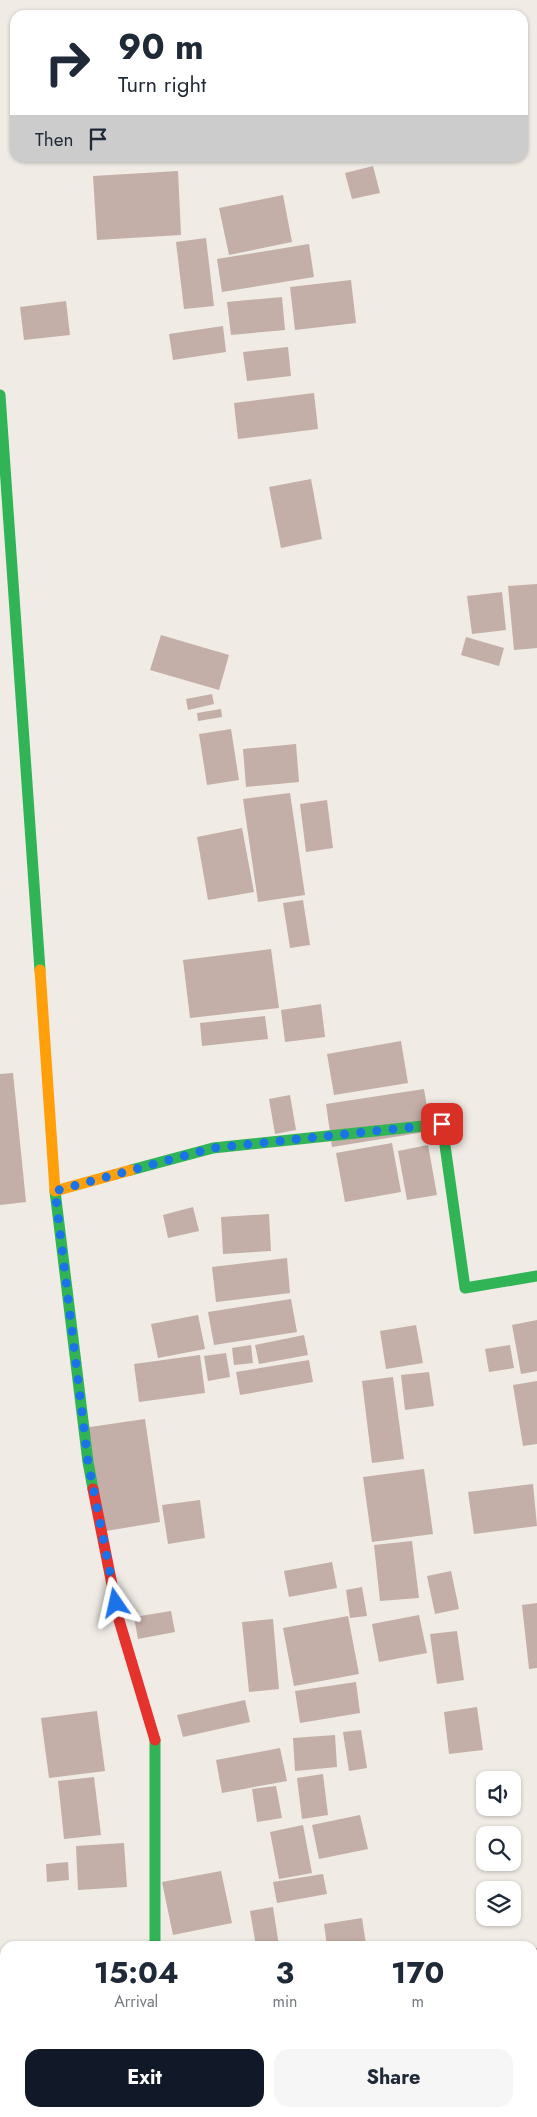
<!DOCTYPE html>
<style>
:root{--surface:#fff;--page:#f6f6f7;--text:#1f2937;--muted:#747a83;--accent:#111827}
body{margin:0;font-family:Jost,sans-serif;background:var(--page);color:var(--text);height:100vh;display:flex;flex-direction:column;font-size:19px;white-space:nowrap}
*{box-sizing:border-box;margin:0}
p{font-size:16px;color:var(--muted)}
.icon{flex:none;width:28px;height:28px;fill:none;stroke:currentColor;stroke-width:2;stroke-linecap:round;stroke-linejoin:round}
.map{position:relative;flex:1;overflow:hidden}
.drawer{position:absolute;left:0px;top:1941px;width:538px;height:176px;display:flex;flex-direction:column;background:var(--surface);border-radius:15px 15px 0 0;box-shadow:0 1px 4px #0004}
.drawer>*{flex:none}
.hud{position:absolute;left:10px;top:10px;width:518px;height:152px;border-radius:15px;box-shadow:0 1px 4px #0004;background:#fff;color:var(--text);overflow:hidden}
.fabs{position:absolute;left:476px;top:1771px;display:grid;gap:10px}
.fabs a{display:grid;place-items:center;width:45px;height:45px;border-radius:10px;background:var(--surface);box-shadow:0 1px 4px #0004;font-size:25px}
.pin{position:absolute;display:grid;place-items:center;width:42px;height:42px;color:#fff;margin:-21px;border-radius:10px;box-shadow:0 2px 8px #0006}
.me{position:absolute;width:55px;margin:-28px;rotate:349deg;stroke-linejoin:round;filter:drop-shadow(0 0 4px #0008)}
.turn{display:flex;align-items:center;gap:18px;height:105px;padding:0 25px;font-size:22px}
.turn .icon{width:65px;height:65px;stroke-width:2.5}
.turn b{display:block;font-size:35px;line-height:42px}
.then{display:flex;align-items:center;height:48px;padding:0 25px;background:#0003;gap:10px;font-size:19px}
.eta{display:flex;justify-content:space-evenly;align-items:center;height:85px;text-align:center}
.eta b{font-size:30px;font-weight:700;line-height:35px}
.action{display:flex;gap:10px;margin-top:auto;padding:10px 25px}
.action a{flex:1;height:58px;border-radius:15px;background:var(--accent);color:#fff;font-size:20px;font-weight:700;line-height:58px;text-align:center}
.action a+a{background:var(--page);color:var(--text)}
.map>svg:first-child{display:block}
.building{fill:#c3afa7}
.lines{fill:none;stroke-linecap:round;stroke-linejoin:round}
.street{stroke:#c9c3be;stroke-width:25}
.fast{stroke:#30b455;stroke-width:11}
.slow{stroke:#ff9f0a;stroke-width:11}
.jam{stroke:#e5322d;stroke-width:11}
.route{stroke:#1a73e8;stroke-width:9;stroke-dasharray:0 16.2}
</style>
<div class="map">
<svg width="537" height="2117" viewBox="0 0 537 2117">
<rect width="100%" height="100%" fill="#f0ebe5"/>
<path class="building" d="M373 166 380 193 352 199 345 173Z
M178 171 181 235 97 240 93 176Z
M283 195 292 242 229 255 219 208Z
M206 238 214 306 184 309 176 242Z
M309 244 314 277 222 292 217 259Z
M351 280 356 323 295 330 290 287Z
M282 297 285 330 231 335 227 302Z
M66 301 70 335 24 340 20 307Z
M223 326 226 352 173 360 169 334Z
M288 347 291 376 247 381 243 352Z
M314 393 318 429 238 439 234 403Z
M311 479 322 539 281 548 269 487Z
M537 584V648L514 650 508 586Z
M502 592 506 630 472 634 467 596Z
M161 635 229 655 219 690 150 670Z
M466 637 504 648 499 666 461 655Z
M212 694 214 704 188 710 186 699Z
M221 709 222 717 198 721 197 713Z
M231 729 239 780 207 785 199 734Z
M296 744 299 782 246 787 243 749Z
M290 793 305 895 258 902 243 799Z
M327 800 333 848 306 852 300 804Z
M242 828 254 892 208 900 197 837Z
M303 900 310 945 290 948 283 903Z
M271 949 279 1008 190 1018 183 960Z
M321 1004 325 1037 285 1042 281 1010Z
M265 1016 268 1039 202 1046 200 1023Z
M401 1041 408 1083 334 1095 327 1054Z
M13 1073 26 1202 0 1205V1074Z
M424 1089 431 1131 332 1147 326 1104Z
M290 1095 296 1130 275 1134 269 1099Z
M392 1143 401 1192 345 1202 336 1153Z
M428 1145 437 1195 407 1200 398 1151Z
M193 1207 199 1231 168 1238 163 1215Z
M269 1214 271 1251 223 1254 221 1217Z
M287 1258 290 1293 216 1302 212 1267Z
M291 1299 297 1332 214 1345 208 1312Z
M198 1315 205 1349 158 1358 151 1324Z
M537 1320V1371L521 1374 512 1325Z
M416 1325 423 1363 386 1369 380 1331Z
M304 1335 308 1355 259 1364 255 1345Z
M251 1345 253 1363 234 1365 232 1348Z
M510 1345 514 1368 489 1372 485 1349Z
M226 1353 230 1377 208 1381 204 1356Z
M200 1355 205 1393 139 1402 134 1364Z
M309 1360 313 1382 240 1395 236 1372Z
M429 1372 434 1406 405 1410 401 1375Z
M393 1377 404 1459 372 1463 362 1381Z
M537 1381V1444L523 1446 513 1385Z
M145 1419 160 1522 100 1532 83 1428Z
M424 1469 433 1534 372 1542 363 1477Z
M533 1484 537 1526 474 1534 468 1492Z
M200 1500 205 1538 168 1544 162 1505Z
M412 1541 419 1598 380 1601 374 1545Z
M332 1562 337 1588 289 1597 284 1571Z
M451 1571 459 1609 435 1614 427 1576Z
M362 1587 367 1616 350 1618 346 1590Z
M537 1603V1668L529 1669 522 1605Z
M171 1611 175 1632 138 1639 134 1617Z
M419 1615 427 1653 379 1662 372 1624Z
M348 1616 359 1674 294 1686 283 1628Z
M273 1619 279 1689 249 1692 242 1622Z
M457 1631 464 1680 437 1684 430 1634Z
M356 1682 360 1713 300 1723 295 1691Z
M245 1700 250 1722 183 1737 177 1715Z
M477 1707 483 1750 449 1754 444 1712Z
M97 1711 105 1771 49 1778 41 1718Z
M361 1730 367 1768 349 1771 343 1732Z
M335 1735 337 1767 295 1771 293 1738Z
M280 1748 287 1781 222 1793 216 1760Z
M323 1774 328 1815 302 1819 297 1778Z
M94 1777 101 1835 64 1839 58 1781Z
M276 1786 282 1818 257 1822 252 1789Z
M360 1815 368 1849 319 1859 312 1825Z
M303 1825 312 1873 279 1879 270 1832Z
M124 1843 127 1887 78 1890 76 1846Z
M68 1862 69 1880 47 1882 46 1864Z
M221 1871 232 1923 173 1935 162 1882Z
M323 1874 327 1894 277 1903 273 1882Z
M273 1907 279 1946H256L250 1911Z
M362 1918 366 1944 327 1946 324 1924Z
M532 1948H537V2010L532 2011Z
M532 2021H537V2056L532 2057Z
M532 2063H537V2117H530V2112H532Z
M171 2112H292L293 2117H171Z
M324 2112H351L352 2117H325Z
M374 2112H402V2117H375Z"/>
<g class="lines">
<path class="street" d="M166 2112V2117"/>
<path class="fast" d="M0 395 40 970
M131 1170 213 1148 442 1124 465 1288 537 1276
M55 1191 88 1462 93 1489
M155 1740V1946"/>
<path class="slow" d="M40 970 55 1191 131 1170"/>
<path class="jam" d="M93 1489 119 1620 155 1740"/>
</g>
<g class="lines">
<path class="route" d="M116 1603 88 1462 55 1191 213 1148 442 1124"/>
</g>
</svg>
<div class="fabs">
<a><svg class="icon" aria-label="sound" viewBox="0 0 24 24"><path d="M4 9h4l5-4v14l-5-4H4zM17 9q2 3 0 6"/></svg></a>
<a><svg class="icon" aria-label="search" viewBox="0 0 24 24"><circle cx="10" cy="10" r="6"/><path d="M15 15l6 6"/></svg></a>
<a><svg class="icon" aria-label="layers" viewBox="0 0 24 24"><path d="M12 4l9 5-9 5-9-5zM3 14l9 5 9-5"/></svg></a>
</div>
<div class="pin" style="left:442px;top:1124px;background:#d93025"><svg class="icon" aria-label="arrive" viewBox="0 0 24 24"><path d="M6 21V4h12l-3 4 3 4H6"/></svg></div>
<svg class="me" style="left:116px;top:1603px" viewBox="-20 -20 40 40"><path d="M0-17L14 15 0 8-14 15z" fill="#1a73e8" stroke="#fff" stroke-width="4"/></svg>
<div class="hud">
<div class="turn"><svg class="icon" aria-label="right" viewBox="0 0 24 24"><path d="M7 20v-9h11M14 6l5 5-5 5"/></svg><div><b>90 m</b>Turn right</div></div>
<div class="then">Then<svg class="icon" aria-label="arrive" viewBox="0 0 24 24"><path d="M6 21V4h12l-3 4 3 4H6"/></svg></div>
</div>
<section class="drawer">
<div class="eta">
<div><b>15:04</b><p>Arrival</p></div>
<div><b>3</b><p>min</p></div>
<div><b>170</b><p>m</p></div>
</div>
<div class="action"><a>Exit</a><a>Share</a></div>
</section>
</div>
